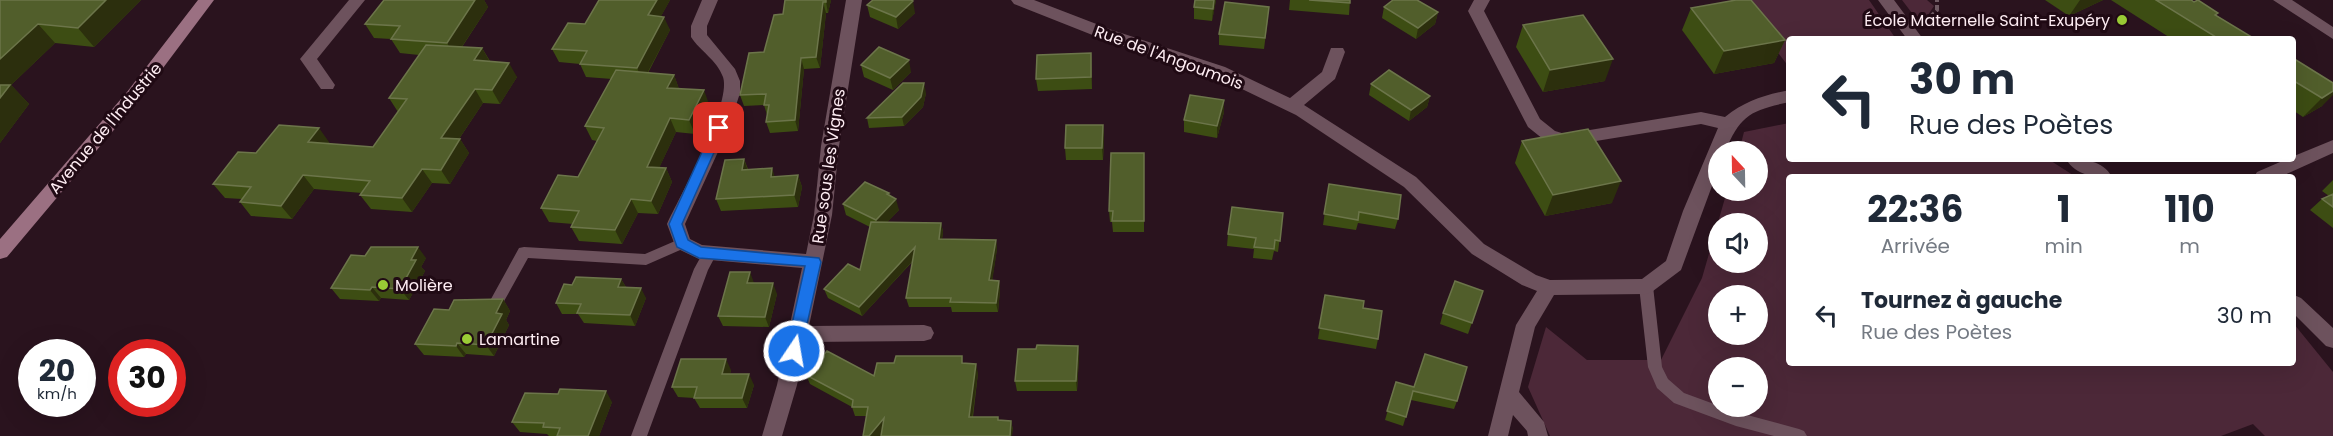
<!DOCTYPE html>
<html lang="fr">
<meta charset="utf-8">
<style>
:root{--surface:#fff;--page:#f6f6f7;--text:#1f2937;--muted:#747a83}
body{margin:0;font-family:Poppins,sans-serif;background:var(--page);color:var(--text);height:100vh;display:flex;flex-direction:column;font-size:22px;white-space:nowrap}
*{box-sizing:border-box;margin:0}
p{font-size:20px;color:var(--muted)}
.icon{flex:none;width:33px;height:33px;fill:none;stroke:currentColor;stroke-width:2;stroke-linecap:round;stroke-linejoin:round}
.map{position:relative;flex:1;overflow:hidden}
.details{position:absolute;left:1786px;top:174px;width:510px;height:192px;display:flex;flex-direction:column;background:var(--surface);border-radius:6px;box-shadow:0 6px 24px #0002}
.details>*{flex:none}
.banner{position:absolute;left:1786px;top:36px;width:510px;height:126px;border-radius:6px;box-shadow:0 6px 24px #0002;background:#fff;color:var(--text);overflow:hidden}
.needle{width:39px;rotate:338deg}
.tools{position:absolute;left:1708px;top:141px;display:grid;gap:12px}
.tools a{display:grid;place-items:center;width:60px;height:60px;border-radius:50%;background:var(--surface);box-shadow:0 6px 24px #0002;font-size:30px}
.speed{position:absolute;left:18px;top:339px;display:flex;gap:12px;font-size:30px;font-weight:700;text-align:center}
.speed>*{display:grid;place-content:center;width:78px;height:78px;border-radius:50%;background:var(--surface);box-shadow:0 6px 24px #0002;line-height:1}
.speed small{font-size:15px;font-weight:400}
.speed .limit{border:9px solid #d22;background:#fff;color:#111}
.pin{position:absolute;display:grid;place-items:center;width:51px;height:51px;color:#fff;margin:-26px;border-radius:12px;box-shadow:0 3px 9px #0006}
.me{position:absolute;width:66px;margin:-33px;rotate:12deg;stroke-linejoin:round;filter:drop-shadow(0 0 4px #0008)}
.turn{display:flex;align-items:center;gap:21px;height:126px;padding:0 24px;font-size:27px}
.turn .icon{width:78px;height:78px;stroke-width:2.5}
.turn b{display:block;font-size:42px;line-height:51px}
.eta{display:flex;justify-content:space-evenly;align-items:center;height:102px;text-align:center}
.eta b{font-size:36px;font-weight:700;line-height:42px}
ul{padding:0;list-style:none}
li{display:flex;align-items:center;gap:18px;height:78px;padding:0 24px}
li div{flex:1}
li b{display:block;font-size:22px}
li em{font-style:normal}
.map>svg:first-child{display:block}
.green{fill:#4c2838;fill-rule:evenodd}
.lines{fill:none;stroke-linecap:round;stroke-linejoin:round}
.path{stroke:#6f5a63;stroke-width:4;stroke-dasharray:6 3;stroke-linecap:butt}
.lane{fill:#6d525d;fill-rule:evenodd}
.street{fill:#6d525d;fill-rule:evenodd}
.secondary{fill:#9b7082;fill-rule:evenodd}
.wall{fill:#3d4d13}
.shaded-wall{fill:#2c2f0d}
.building{fill:#515e2b;stroke:#6c754a;stroke-width:1.5}
.route{fill:#1a73e8;stroke:#114b97;stroke-width:1.5}
.poi-dot{fill:#9acb35;stroke:#200a14;stroke-width:2}
.labels{text-anchor:middle;stroke-width:6;stroke-linejoin:round;paint-order:stroke}
.poi-label{font-size:16px;fill:#feedf3;stroke:#200a14;text-anchor:start}
.street-label{font-size:16px;fill:#feedf3;stroke:#200a14}
</style>
<div class="map">
<svg width="2333" height="436" viewBox="0 0 2333 436">
<rect width="100%" height="100%" fill="#2a131e"/>
<path class="green" d="M1737 0H1869L1896 39H1790L1789 67Z
M1902 0H1927L1934 6 1926 18 1918 21Z
M1789 123 1790 159H2048L2076 177H1790V363H2294V324L2333 372V436H2265L2253 424 2221 436H1550L1528 387 1546 327 1587 360H1661L1702 278 1727 191 1758 190V152L1739 151 1744 132ZM1719 224H1758V262H1719ZM1719 296H1758V334H1719ZM1719 368H1758V406H1719Z"/>
<g class="lines">
<path class="path" d="M1924 24 1937 10V0"/>
<path class="lane" d="M682 238 687 239 689 243 687 247 646 265 528 258 503 303H493L491 299 519 248 524 247 645 254Z
M710 248 715 249 717 253 708 270 647 436H631L694 269 705 249Z
M1646 280 1651 282 1653 286 1662 367 1668 379 1684 393 1736 412 1799 429 1804 431 1807 436H1774L1736 426 1674 403 1657 388 1648 367 1639 286 1641 282Z"/>
<path class="street" d="M349 0H365L317 59 335 85 333 89H321L300 59Z
M702 0H718L707 26V35L735 69 740 81V93L728 130 685 224 690 239 702 245 806 254 814 215 821 146 846 0H862L839 146 832 215 809 326 924 325 931 327 934 333 931 339 924 341 806 342 797 385 782 436H762L777 385 802 268 699 259 676 248 667 224C680 196 732 104 723 77 717 60 700 51 691 37V26Z
M1011 0H1034L1112 30 1225 67 1290 98 1322 72 1331 48H1343L1345 52 1335 79 1304 105 1416 177 1484 244 1536 275 1550 280 1642 279 1666 261 1683 211 1718 128 1701 124 1565 146 1543 139 1528 127 1468 11 1474 0H1490L1484 11 1540 119 1555 131 1565 134 1701 112 1725 117C1745 101 1764 95 1790 90V102C1751 110 1740 115 1725 152H1719V167L1681 270 1653 291 1646 294 1554 295 1535 327 1519 392 1544 422 1548 436H1528L1527 431 1513 415 1508 436H1488L1516 325 1537 291 1522 285 1472 254 1404 187 1296 115 1213 75 1100 38 1014 4Z
M1878 0H1894L1923 39H1907Z
M2273 0H2292L2333 27V39Z
M2333 140V153L2280 177H2254L2257 172 2287 159H2294V156Z
M2066 159C2083 159 2103 160 2112 177 2095 177 2076 176 2066 159Z
M2294 295 2301 298 2333 328V348L2326 346 2294 314Z"/>
<path class="secondary" d="M198 0H214L139 100 7 257 0 259V239L127 92Z"/>
</g>
<path class="wall" d="M0 0H141L94 47 55 43 11 85 29 104 0 143Z
M384 0H484L488 7 462 47 482 48 490 61 517 77 500 104 483 103 459 139H460L469 153 450 184 432 183 412 212 371 209 360 195 362 193 314 189 292 219 251 216 240 202 242 199 225 198 213 184 256 153 329 142 328 144 373 147 398 112 389 98 419 55 400 53 391 39 374 38 365 24Z
M670 0 661 16 670 30 648 73 674 75 679 89 709 104 695 134 676 132 659 168H666L672 182 658 214 638 213 622 244 579 241 571 227 573 224 549 222 541 208 578 177 597 141 592 140 585 126 612 79 586 77 580 64 559 62 552 49 585 24Z
M831 0 828 13H826L820 68 804 69 798 131 770 133 766 122 767 115 764 105 744 106 740 95 764 52 783 14Z
M1216 0 1212 21 1194 19V7Z
M1290 0H1350L1349 15 1289 10Z
M2045 0H2103L2069 16Z
M2111 0H2191L2218 13 2216 15 2255 39H2172Z
M867 5 915 13 898 29 870 17Z
M1384 7 1438 12 1435 24 1416 39 1382 18Z
M1691 8 1785 40 1774 63 1714 74 1682 30Z
M1268 18 1264 49 1219 45V34Z
M1523 25 1605 81 1543 92 1516 47Z
M1091 53 1092 89 1038 91 1036 79Z
M2294 62 2333 83 2322 106 2303 117 2294 111Z
M861 65 911 72 893 90 864 77Z
M1371 84 1430 96 1427 107 1409 121 1369 95Z
M926 93 923 107 904 126 869 128 867 118Z
M1224 112 1217 138 1184 132V120Z
M1103 125 1104 137 1103 160H1066L1065 148Z
M1522 141 1612 203 1545 216 1515 163Z
M1144 153V232H1113L1112 222H1110L1109 211Z
M744 159 748 169 775 177 798 175 802 187 798 207 721 211 716 199Z
M2333 180V228L2310 210 2322 199 2329 196 2322 191Z
M1329 184 1398 219 1395 229 1358 223 1356 230 1323 225Z
M889 193 890 195 899 210 887 222 941 223 943 232 942 239 996 240 997 249 992 280 999 281 1000 290 998 312H952L951 307H909L906 298 913 261 862 316 828 298 824 289 860 270 870 227 846 215 843 204Z
M1283 213 1278 252 1274 251 1272 260 1253 258 1254 249 1227 246 1228 234Z
M426 258 421 267 425 271 409 300 381 298 379 301 340 299 331 288Z
M621 279 626 287 646 298 635 326 584 323 578 314H562L556 303 572 285Z
M754 283 777 294 769 327 723 326 718 316Z
M1483 291 1468 334 1440 324 1443 313Z
M1325 295 1363 308 1378 339 1376 349 1318 339Z
M503 299 510 311 506 320 509 325 494 356 466 354 464 357 424 355 415 344 449 310Z
M1078 346 1079 356 1077 391H1017L1015 381 1036 349Z
M964 364 978 373 973 417 1011 421 1013 430 881 434 880 436H863L867 416H855L852 407 810 384 806 375 874 376Z
M731 370 730 374 754 385 747 408H700L694 398 678 397 672 387Z
M1396 382 1457 401 1454 409 1411 400 1403 426 1385 420Z
M612 402 599 436H549L547 434 520 432 512 422Z"/>
<path class="shaded-wall" d="M106 0H141L94 47 78 28Z
M475 0H484L488 7 455 57 447 43Z
M657 0H670L654 29 648 15Z
M826 0H831L828 13 826 2Z
M1214 0H1216L1212 21 1213 9Z
M2080 0H2103L2069 16Z
M913 1 915 13 898 29 896 17Z
M823 2 826 13 820 68 816 57Z
M1438 12 1435 24 1416 39 1418 28Z
M664 17 670 30 643 81 637 68Z
M38 24 55 43 11 85 29 104 0 143V59Z
M1785 40 1774 63 1714 74 1724 51Z
M482 48 490 62 474 60Z
M801 58 804 69 798 131 795 120Z
M1613 59 1605 81 1543 92 1550 70Z
M909 60 911 72 893 90 890 78Z
M509 63 517 77 500 104 492 90Z
M674 75 679 89 667 88Z
M924 83 926 93 923 107 904 126 902 117Z
M475 89 483 103 450 152 441 138Z
M704 90 709 104 695 134 689 120Z
M2333 91V95L2322 106 2303 117 2322 98Z
M1430 96 1427 107 1409 121 1411 110Z
M1224 100V112L1217 138V126Z
M670 118 676 132 653 181 647 167Z
M1103 125 1104 137 1103 160 1102 148Z
M319 128 329 142 318 156 308 142Z
M460 139 469 153 450 184 441 170Z
M744 159 748 171 742 170Z
M666 168 672 182 658 214 651 201Z
M772 168 776 180 771 177Z
M422 169 432 183 412 212 402 198Z
M303 175 314 189 292 219 281 206Z
M798 175 802 187 798 207 794 195Z
M1621 181 1612 203 1545 216 1553 195Z
M889 193 892 203 896 199 899 210 879 231 876 220 887 194Z
M631 199 638 213 622 244 615 230Z
M941 223 943 232 941 248 939 239Z
M996 240 997 249 991 290 989 280Z
M418 247 426 258 421 267 425 271 409 300 400 289 411 260Z
M915 247 917 256 862 316 859 307Z
M750 272 754 283H747Z
M621 279 627 289 618 287Z
M999 281 1000 290 998 312 996 303Z
M773 283 777 294 769 327 765 317Z
M372 287 381 298 379 301 370 290Z
M641 288 646 298 635 326 630 315Z
M503 299 510 311 506 320 509 325 494 356 486 345 496 313Z
M457 343 466 354 464 357 456 346Z
M1078 346 1079 356 1077 391 1076 381Z
M726 359 731 370 727 384 722 374Z
M976 364 978 373 971 426 969 417Z
M749 374 754 385 747 408 742 398Z
M606 391 612 402 599 436H588Z
M884 418 887 427 880 436H869Z
M1011 421 1013 430 1012 436H1010Z"/>
<path class="building" d="M0 0H106L78 28 38 24 0 59Z
M384 0H475L447 43 391 39 400 26 365 24Z
M599 0H657L648 15 664 17 637 68 580 64 587 51 552 49 568 23 585 24Z
M785 0H826V2H823L816 57 801 58 795 120 766 122 769 105H764L766 94 740 95 749 53 764 52 774 15 783 14Z
M873 0H911L913 1 896 17 867 5Z
M1195 0H1214L1213 9 1194 7Z
M1309 0H1350V3Z
M1393 0H1417L1438 12 1418 28 1384 7Z
M1736 0H1751L1785 40 1724 51 1691 8Z
M2156 0H2191L2194 2 2198 0 2218 13 2215 15 2255 39H2219Z
M1225 2 1269 7 1265 38 1219 34Z
M1583 15 1613 59 1550 70 1523 25Z
M426 45 482 48 474 60 509 63 492 90 475 89 441 138 460 139 441 170 422 169 402 198 360 195 370 181 303 175 281 206 240 202 251 187 213 184 238 152 256 153 279 125 319 128 308 142 373 147 407 99 389 98Z
M879 47 909 60 890 78 861 65Z
M1091 53V77L1036 79 1037 55Z
M2296 60 2333 83V91L2322 98 2294 81V62Z
M616 70 674 75 667 88 704 90 689 120 670 118 647 167 666 168 651 201 631 199 615 230 571 227 579 211 541 208 558 175 578 177 604 128 585 126Z
M1389 70 1430 96 1411 110 1371 84Z
M903 83H924L921 97 902 117 867 118Z
M0 85H10L0 98Z
M1190 95 1224 100 1217 126 1184 120Z
M1066 125H1103L1102 148H1065Z
M1588 129 1621 181 1553 195 1522 141Z
M1111 153H1144V221H1112L1113 211H1109Z
M744 159 742 170 772 168 771 177 798 175 794 195 716 199 725 160Z
M865 182 889 193 887 194 896 199 876 220 843 204Z
M1329 184 1401 195 1398 219 1359 212 1358 220 1324 214Z
M2333 194V207L2322 199Z
M1232 207 1283 213 1280 241 1275 240 1274 249 1254 247 1256 238 1228 234Z
M871 222 941 223 939 239 996 240 989 280 999 281 996 303 950 302 951 298H906L915 247 859 307 824 289 848 264 860 270Z
M371 247H418L411 260H416L400 289 372 287 370 290 331 288 351 255 365 256Z
M730 272H750L747 283H773L765 317 718 316Z
M576 277 621 279 618 287 641 288 630 315 577 313 581 304 556 303 564 284 572 285Z
M1455 281 1483 291 1472 323 1443 313Z
M1325 295 1364 301 1363 308 1382 311 1378 339 1319 328Z
M503 299 496 313 502 314 486 345 457 343 456 346 415 344 434 309 449 310 454 300Z
M1037 345 1078 346 1076 381H1015L1018 349H1036Z
M827 351 874 376 877 363H894L896 356H962V363L976 364 969 417H998V420L1011 421 1010 436H881L884 418 869 436H863L868 407H852L853 400 806 375Z
M1425 354 1467 367 1457 401 1413 391 1406 417 1387 411 1396 382 1414 387Z
M681 359H726L722 374H749L742 398H694L697 387H672Z
M560 389 606 391 588 436H557L560 428 543 427 544 423 512 422 525 393 558 394Z"/>
<path class="route" d="M719 123 725 128 682 224 688 240 701 247 819 258 821 262 801 351 799 355 794 357 789 355 786 351 805 266 699 258 677 247 669 224 713 128Z"/>
<g class="poi-dot">
<circle cx="2122" cy="20" r="6"/>
<circle cx="383" cy="285" r="6"/>
<circle cx="467" cy="339" r="6"/>
</g>
<g class="labels">
<g class="poi-label">
<text x="2110" y="26" text-anchor="end">École Maternelle Saint-Exupéry</text>
<text x="395" y="291">Molière</text>
<text x="479" y="345">Lamartine</text>
</g>
<g class="street-label">
<text transform="translate(1169 57) rotate(20)" y="6">Rue de l'Angoumois</text>
<text transform="translate(105 128) rotate(-50)" y="6">Avenue de l'Industrie</text>
<text transform="translate(828 166) rotate(-82)" y="6">Rue sous les Vignes</text>
</g>
</g>
</svg>
<div class="tools">
<a><svg class="needle" viewBox="-14 -14 28 28"><path d="M0-13l5 13h-10z" fill="#e53935"/><path d="M0 13l5-13h-10z" fill="#747a83"/></svg></a>
<a><svg class="icon" aria-label="sound" viewBox="0 0 24 24"><path d="M4 9h4l5-4v14l-5-4H4zM17 9q2 3 0 6"/></svg></a>
<a>+</a>
<a>−</a>
</div>
<div class="speed"><div>20<small>km/h</small></div><div class="limit">30</div></div>
<div class="pin" style="left:719px;top:128px;background:#d93025"><svg class="icon" aria-label="arrive" viewBox="0 0 24 24"><path d="M6 21V4h12l-3 4 3 4H6"/></svg></div>
<svg class="me" style="left:794px;top:351px" viewBox="-20 -20 40 40"><circle r="17" fill="#1a73e8" stroke="#fff" stroke-width="3"/><path d="M0-11L8 9 0 5-8 9z" fill="#fff"/></svg>
<div class="banner">
<div class="turn"><svg class="icon" aria-label="left" viewBox="0 0 24 24"><path d="M17 20v-9H6M10 6l-5 5 5 5"/></svg><div><b>30 m</b>Rue des Poètes</div></div>
</div>
<section class="details">
<div class="eta">
<div><b>22:36</b><p>Arrivée</p></div>
<div><b>1</b><p>min</p></div>
<div><b>110</b><p>m</p></div>
</div>
<ul>
<li><svg class="icon" aria-label="left" viewBox="0 0 24 24"><path d="M17 20v-9H6M10 6l-5 5 5 5"/></svg><div><b>Tournez à gauche</b><p>Rue des Poètes</p></div><em>30 m</em></li>
</ul>
</section>
</div>
